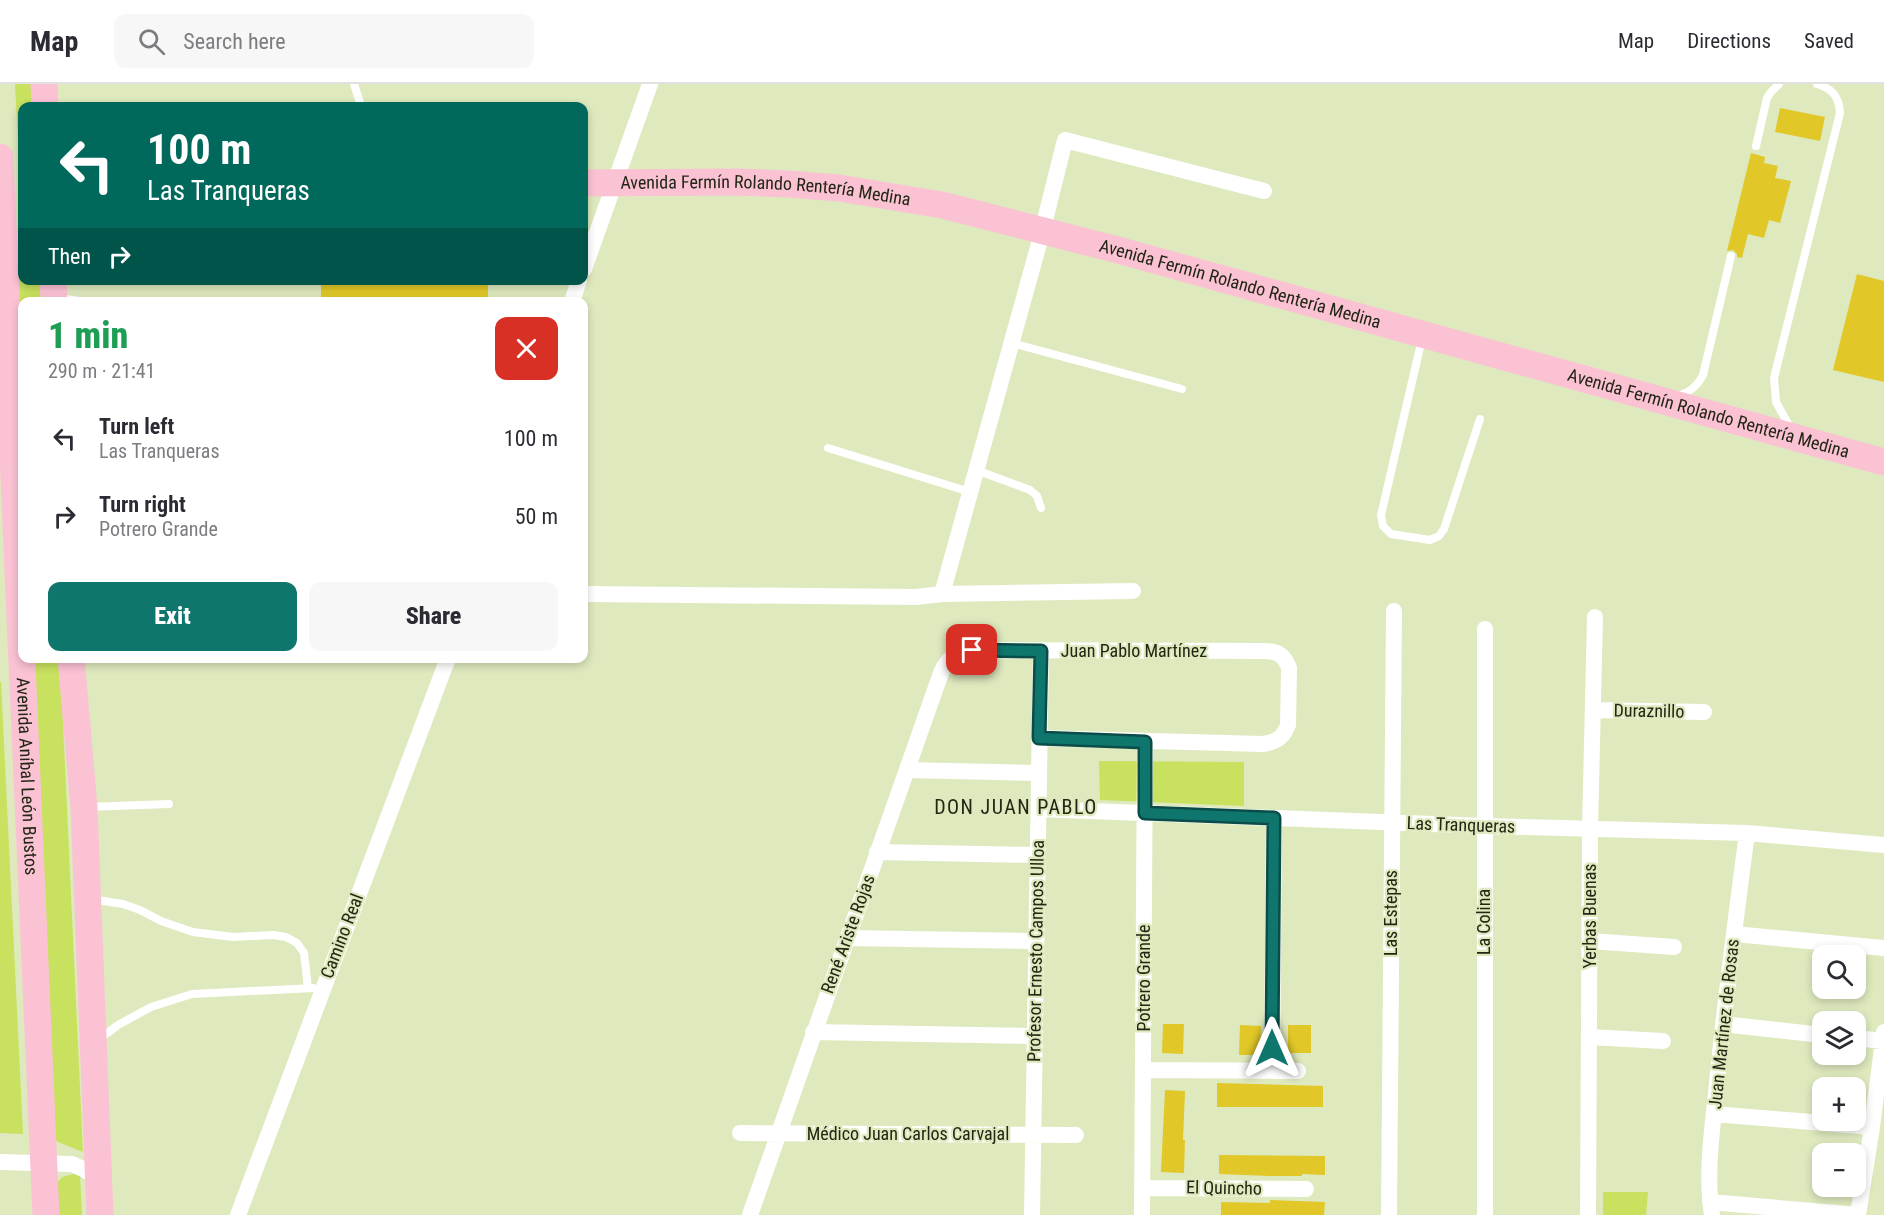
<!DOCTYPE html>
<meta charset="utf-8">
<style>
:root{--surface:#fff;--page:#f7f7f7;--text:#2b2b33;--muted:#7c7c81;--line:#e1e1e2;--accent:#0f766e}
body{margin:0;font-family:"Roboto Condensed",sans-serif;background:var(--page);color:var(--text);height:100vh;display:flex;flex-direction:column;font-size:22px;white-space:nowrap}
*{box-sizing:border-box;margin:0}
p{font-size:20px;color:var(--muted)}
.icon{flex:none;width:33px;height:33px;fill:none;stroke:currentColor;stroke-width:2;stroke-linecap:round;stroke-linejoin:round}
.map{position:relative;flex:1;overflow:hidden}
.details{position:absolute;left:18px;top:213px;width:570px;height:366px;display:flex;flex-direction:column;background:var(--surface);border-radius:12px;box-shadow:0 3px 9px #0003}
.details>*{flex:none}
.banner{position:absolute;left:18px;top:18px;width:570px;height:183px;border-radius:12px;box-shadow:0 3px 9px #0003;background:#00695c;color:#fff;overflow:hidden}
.controls{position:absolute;left:1812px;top:861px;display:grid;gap:12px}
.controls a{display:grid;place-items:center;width:54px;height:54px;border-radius:12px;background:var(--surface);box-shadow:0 3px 9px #0003;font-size:30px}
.pin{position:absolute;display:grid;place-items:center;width:51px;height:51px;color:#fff;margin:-26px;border-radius:12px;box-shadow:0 3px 9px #0006}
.me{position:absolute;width:66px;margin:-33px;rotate:0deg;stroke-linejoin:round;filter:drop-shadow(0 0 4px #0008)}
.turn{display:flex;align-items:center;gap:21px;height:126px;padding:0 30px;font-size:27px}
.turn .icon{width:78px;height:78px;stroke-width:2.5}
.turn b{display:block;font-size:42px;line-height:51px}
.then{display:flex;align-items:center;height:57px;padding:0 30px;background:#0003;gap:12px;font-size:22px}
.round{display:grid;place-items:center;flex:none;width:63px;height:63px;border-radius:12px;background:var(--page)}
.headline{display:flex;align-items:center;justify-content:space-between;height:102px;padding:0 30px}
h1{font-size:36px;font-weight:800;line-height:45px;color:#1e9e55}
.cta{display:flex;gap:12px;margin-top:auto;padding:12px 30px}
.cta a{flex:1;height:69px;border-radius:12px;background:var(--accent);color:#fff;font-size:24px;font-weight:800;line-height:69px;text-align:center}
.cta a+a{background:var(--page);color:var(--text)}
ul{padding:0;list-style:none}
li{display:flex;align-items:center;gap:18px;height:78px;padding:0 30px}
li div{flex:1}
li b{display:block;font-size:22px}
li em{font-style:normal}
header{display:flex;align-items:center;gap:36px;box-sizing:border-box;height:84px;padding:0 30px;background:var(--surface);border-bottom:2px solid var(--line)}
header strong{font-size:28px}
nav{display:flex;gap:33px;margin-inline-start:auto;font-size:21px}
.search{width:420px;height:54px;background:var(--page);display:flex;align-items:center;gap:15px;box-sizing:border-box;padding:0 21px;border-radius:12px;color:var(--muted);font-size:22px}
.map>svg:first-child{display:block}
.green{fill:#c8e15e}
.building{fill:#e1c727}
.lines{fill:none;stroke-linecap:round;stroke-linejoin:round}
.service{stroke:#fff;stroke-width:8}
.minor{stroke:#fff;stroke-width:16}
.primary{stroke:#fbc2d4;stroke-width:27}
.route-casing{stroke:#0a4d48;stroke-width:15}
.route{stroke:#0f766e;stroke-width:10}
.labels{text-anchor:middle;stroke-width:4.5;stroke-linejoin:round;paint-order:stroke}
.street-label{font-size:18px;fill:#222615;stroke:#dee9be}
.neighbourhood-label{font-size:20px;letter-spacing:1.5px;fill:#222615;stroke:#dee9be}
</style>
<header>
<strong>Map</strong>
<div class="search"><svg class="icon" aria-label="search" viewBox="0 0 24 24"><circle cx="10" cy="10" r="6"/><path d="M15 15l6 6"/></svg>Search here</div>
<nav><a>Map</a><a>Directions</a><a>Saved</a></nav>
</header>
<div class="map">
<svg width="1884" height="1131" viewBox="0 0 1884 1131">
<rect width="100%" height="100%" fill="#dee9be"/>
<path class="green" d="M15 0H35L36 22H22V78L19 74Z
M20 113 22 114V196L41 197V217L22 218V288L21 287 18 155Z
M30 575H60L83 1068 53 1056Z
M0 598H1L23 1050 0 1049Z
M1099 677 1244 678V722L1100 716Z
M74 1090 80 1091 82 1131H55L58 1098 62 1093Z
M1603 1108H1648L1646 1131H1603Z"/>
<path class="building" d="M1780 24 1825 33 1820 57 1775 48Z
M1751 69 1765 73 1764 79 1778 82 1775 94 1791 97 1780 139 1769 136 1764 154 1748 150 1742 174 1737 173V170L1733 166 1727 167Z
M1857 190 1884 197V298L1833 286Z
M321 196H488V218H321Z
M1163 940H1184L1183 970 1162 969Z
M1240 941 1261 942 1260 971H1239Z
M1288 941H1311V969H1288Z
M1217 999 1323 1002V1023H1217Z
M1165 1006 1185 1007 1183 1056H1185L1184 1089 1161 1088Z
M1219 1071 1325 1072V1091L1302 1090V1092H1270L1219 1090Z
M1270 1116 1325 1118 1324 1131H1221V1118L1270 1119Z"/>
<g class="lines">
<path class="service" d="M354 0 361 22
M1756 62 1767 14 1771 8 1779 0
M58 214 87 218
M1422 255 1381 431 1383 442 1391 450 1430 456 1439 452 1444 445 1480 335
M1012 259 1182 305
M1676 312C1689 309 1697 303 1703 291L1731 172
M1791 345 1776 318 1774 294 1840 29C1839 13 1833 5 1817 0
M828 364 970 408
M976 386 1030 406 1037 412 1041 424
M87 723 169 720
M90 815 123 820 140 826 161 837 193 848 233 853 273 851 286 853 297 859 304 869 308 904
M98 956 118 941 151 923 192 910 313 904"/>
<path class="minor" d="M584 185 650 0
M572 218 579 196
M584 510 916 513 942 510 1133 507
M942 510 1040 156 1065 56 1264 107
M1485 545V1131
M1593 626 1704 628
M907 686 1039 689
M1038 725 1484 742 1747 749 1884 761
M877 768 1037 771
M1734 850 1884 864
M847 854 1036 857
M1590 857 1674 863
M1723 940 1822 951
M813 948 1035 952
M1589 953 1663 957
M1856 954 1883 957
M1143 986 1298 987
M1272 987 1274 734
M1714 1030 1872 1043
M740 1049 1076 1051
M0 1078 72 1080 85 1086 99 1095
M1142 1104 1306 1105
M1710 1118 1858 1131
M238 1131 448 574
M750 1131 941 589C947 574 957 567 972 566L1263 567C1277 567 1284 570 1289 584L1288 641C1283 654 1276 658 1263 660L1039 654
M1032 1131 1041 567
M1142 1131 1145 658
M1389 1131 1394 527
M1588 1131 1590 744 1595 533
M1712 1131C1705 1088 1713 1042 1717 999 1725 915 1736 832 1747 749
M1858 1131 1872 1043 1884 948"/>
<g class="primary">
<path d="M44 0 45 22"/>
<path id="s1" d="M0 73 46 1131"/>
<path id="s2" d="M584 99 737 98 788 100 839 104 942 121 1118 166 1884 378"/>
<path d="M53 196 54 218"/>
<path d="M71 574 84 723 100 1131"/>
</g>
</g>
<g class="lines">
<defs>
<path id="route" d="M972 566 1041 567 1039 654 1145 658V729L1274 734 1272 964"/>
</defs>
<use href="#route" class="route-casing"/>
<use href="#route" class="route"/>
</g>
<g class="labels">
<g class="street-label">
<text dy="6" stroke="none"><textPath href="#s2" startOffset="182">Avenida Fermín Rolando Rentería Medina</textPath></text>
<text dy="6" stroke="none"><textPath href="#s2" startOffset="668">Avenida Fermín Rolando Rentería Medina</textPath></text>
<text dy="6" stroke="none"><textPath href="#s2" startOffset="1154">Avenida Fermín Rolando Rentería Medina</textPath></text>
<text x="1134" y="573">Juan Pablo Martínez</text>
<text transform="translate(1649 627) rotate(1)" y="6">Duraznillo</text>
<text dy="6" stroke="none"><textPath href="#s1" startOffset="620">Avenida Aníbal León Bustos</textPath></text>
<text transform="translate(1461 741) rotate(2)" y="6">Las Tranqueras</text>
<text transform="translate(1391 829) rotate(-90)" y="6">Las Estepas</text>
<text transform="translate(1590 832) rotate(-90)" y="6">Yerbas Buenas</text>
<text transform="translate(1484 838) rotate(-90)" y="6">La Colina</text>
<text transform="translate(848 850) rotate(-70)" y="6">René Ariste Rojas</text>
<text transform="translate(342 852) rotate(-69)" y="6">Camino Real</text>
<text transform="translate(1036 867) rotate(-89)" y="6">Profesor Ernesto Campos Ulloa</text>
<text transform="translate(1144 894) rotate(-90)" y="6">Potrero Grande</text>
<text transform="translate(1724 940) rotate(-84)" y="6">Juan Martínez de Rosas</text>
<text x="908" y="1056">Médico Juan Carlos Carvajal</text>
<text transform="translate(1224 1104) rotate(1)" y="6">El Quincho</text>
</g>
<g class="neighbourhood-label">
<text x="1016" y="730">DON JUAN PABLO</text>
</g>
</g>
</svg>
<div class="controls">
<a><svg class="icon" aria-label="search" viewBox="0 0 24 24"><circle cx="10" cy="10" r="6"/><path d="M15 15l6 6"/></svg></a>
<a><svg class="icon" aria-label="layers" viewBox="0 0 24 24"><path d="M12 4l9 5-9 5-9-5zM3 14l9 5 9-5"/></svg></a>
<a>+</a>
<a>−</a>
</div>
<div class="pin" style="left:972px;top:566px;background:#d93025"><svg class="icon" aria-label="arrive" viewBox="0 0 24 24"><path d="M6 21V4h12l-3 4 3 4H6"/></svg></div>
<svg class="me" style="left:1272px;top:964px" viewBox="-20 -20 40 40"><path d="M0-17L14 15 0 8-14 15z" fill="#0f766e" stroke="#fff" stroke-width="4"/></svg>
<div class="banner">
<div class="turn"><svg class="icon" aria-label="left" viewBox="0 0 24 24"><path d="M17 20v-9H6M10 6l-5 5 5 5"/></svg><div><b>100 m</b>Las Tranqueras</div></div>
<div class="then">Then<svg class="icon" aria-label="right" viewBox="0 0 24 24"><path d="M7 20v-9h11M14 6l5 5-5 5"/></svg></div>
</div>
<section class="details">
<div class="headline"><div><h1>1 min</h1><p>290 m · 21:41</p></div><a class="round" style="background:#d93025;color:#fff"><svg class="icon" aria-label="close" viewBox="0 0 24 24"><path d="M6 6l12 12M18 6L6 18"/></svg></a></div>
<ul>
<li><svg class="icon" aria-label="left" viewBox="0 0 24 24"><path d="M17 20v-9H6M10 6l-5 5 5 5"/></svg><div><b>Turn left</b><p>Las Tranqueras</p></div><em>100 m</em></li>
<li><svg class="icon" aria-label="right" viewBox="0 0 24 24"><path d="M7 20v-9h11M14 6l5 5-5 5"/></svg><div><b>Turn right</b><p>Potrero Grande</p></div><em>50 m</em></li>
</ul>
<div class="cta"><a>Exit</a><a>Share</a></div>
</section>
</div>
